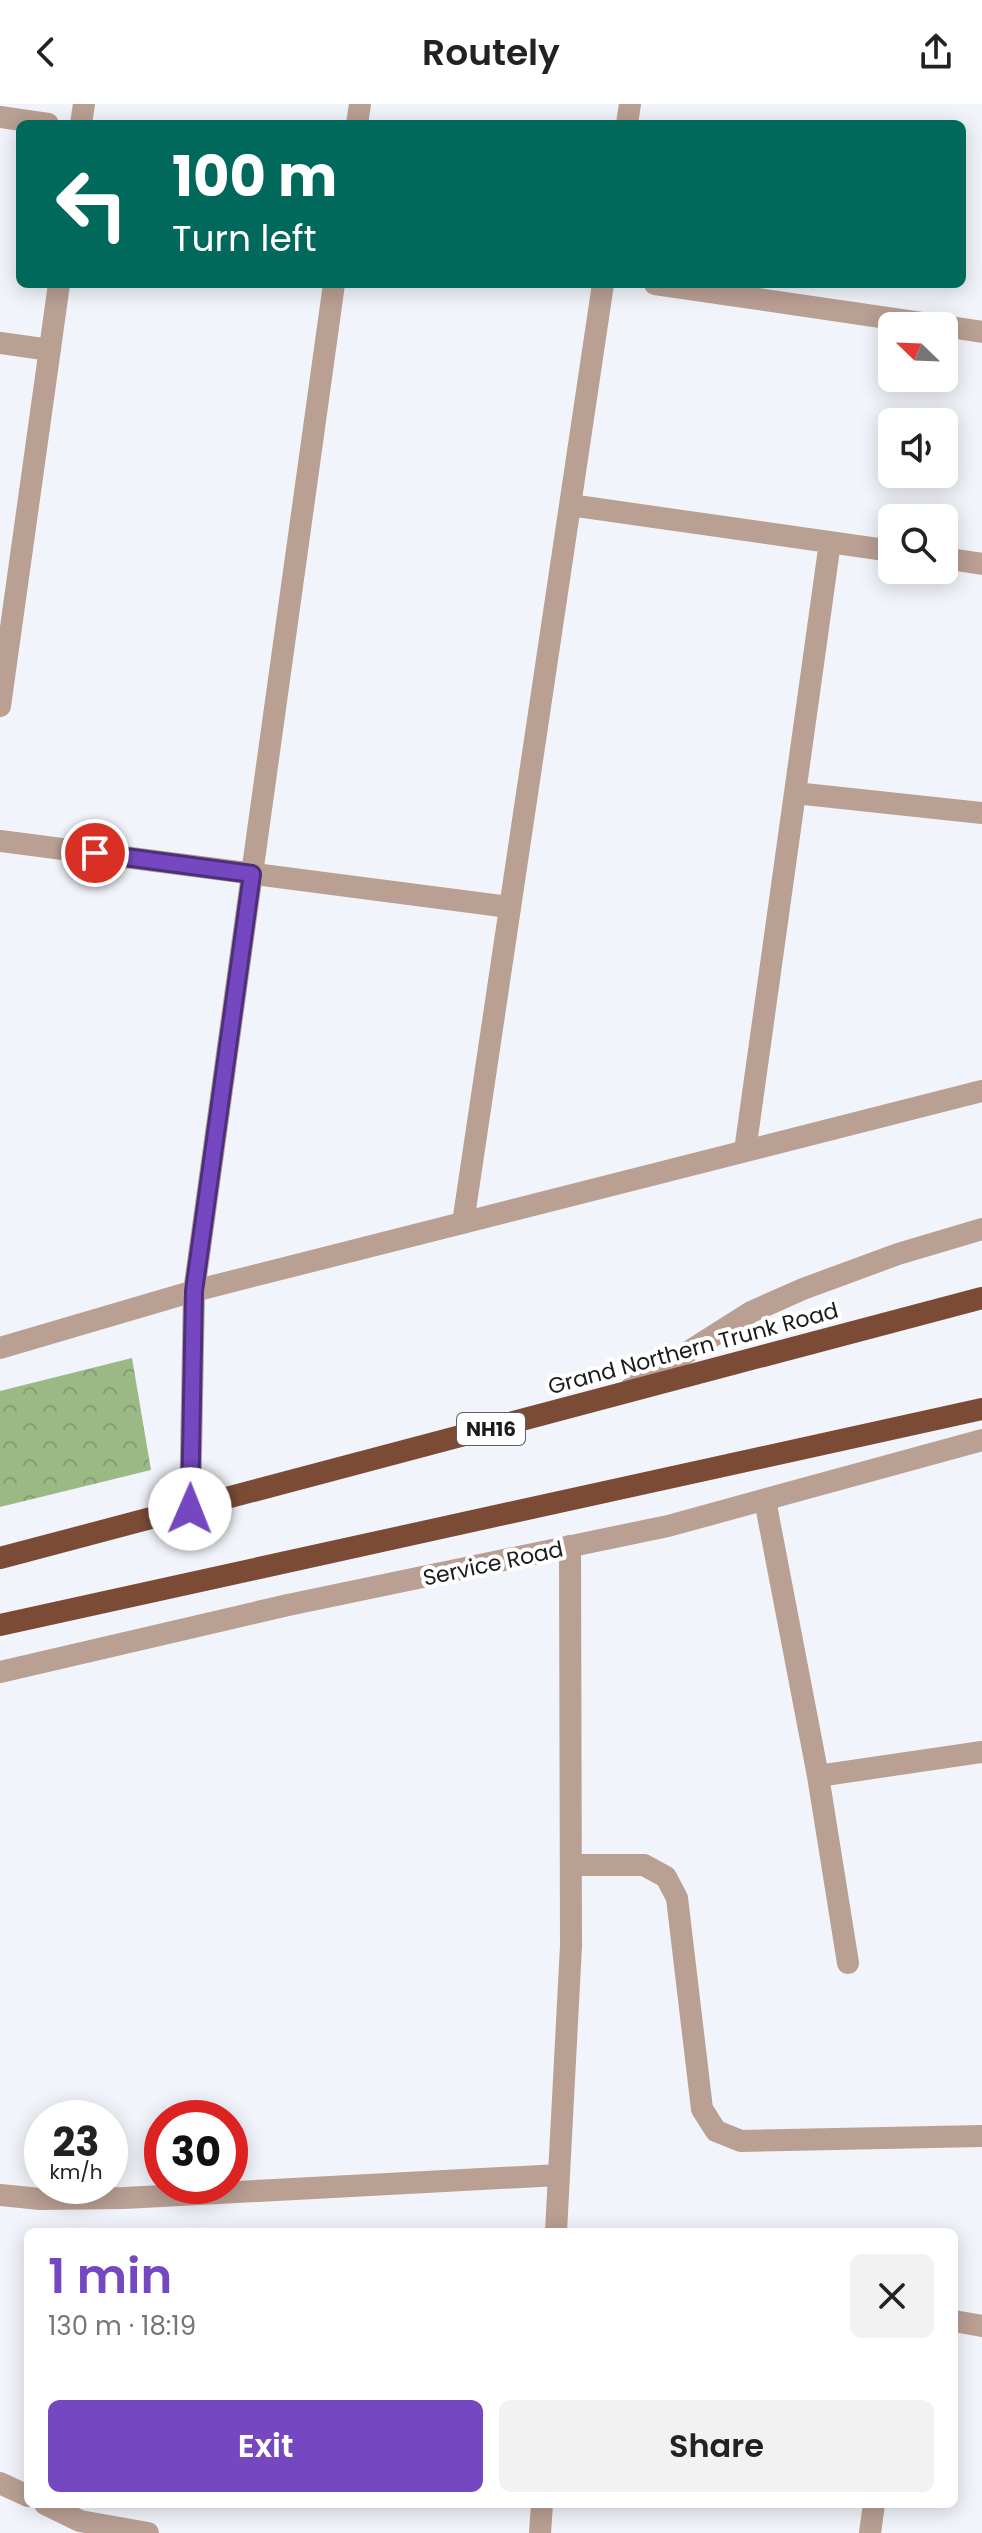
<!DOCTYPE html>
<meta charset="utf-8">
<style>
:root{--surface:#fff;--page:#f2f2f2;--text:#222;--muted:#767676;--accent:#7548c1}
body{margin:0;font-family:Poppins,sans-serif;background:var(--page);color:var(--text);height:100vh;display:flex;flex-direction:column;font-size:30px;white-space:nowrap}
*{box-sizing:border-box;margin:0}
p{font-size:26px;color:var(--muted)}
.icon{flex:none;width:44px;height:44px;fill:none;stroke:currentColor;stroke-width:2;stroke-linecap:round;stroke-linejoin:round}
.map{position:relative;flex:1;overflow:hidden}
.sheet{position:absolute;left:24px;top:2124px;width:934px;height:280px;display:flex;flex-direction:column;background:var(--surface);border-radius:12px;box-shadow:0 4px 20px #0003}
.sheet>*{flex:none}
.banner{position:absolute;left:16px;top:16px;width:950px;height:168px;border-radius:12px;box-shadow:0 4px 20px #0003;background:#00695c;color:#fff;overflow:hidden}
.needle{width:52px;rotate:293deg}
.buttons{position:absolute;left:878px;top:208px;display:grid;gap:16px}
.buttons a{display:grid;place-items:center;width:80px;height:80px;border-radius:12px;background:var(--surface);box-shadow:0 4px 20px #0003;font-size:40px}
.speed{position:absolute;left:24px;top:1996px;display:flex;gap:16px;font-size:40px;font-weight:700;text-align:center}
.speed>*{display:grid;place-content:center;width:104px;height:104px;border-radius:50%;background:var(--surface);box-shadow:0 4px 20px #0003;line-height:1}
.speed small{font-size:20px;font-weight:400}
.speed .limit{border:12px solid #d22;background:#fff;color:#111}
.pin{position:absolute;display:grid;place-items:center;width:68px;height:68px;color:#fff;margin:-34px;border:4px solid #fff;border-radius:50%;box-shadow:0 2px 8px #0007}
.me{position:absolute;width:88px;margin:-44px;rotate:1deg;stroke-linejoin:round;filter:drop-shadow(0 0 6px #0008)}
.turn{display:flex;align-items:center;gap:28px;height:168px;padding:0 24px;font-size:36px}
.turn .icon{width:104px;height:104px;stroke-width:2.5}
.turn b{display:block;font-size:56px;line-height:68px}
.round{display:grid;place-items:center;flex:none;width:84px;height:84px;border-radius:12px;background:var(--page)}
.head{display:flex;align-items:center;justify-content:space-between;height:136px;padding:0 24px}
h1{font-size:48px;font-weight:600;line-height:60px;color:var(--accent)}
.cta{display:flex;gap:16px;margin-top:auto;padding:16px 24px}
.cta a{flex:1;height:92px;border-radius:12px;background:var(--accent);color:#fff;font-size:32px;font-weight:600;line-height:92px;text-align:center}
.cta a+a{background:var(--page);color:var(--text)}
header{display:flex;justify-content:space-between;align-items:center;height:104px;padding:0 24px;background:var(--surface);font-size:36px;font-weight:600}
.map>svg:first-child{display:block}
.forest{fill:url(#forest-crowns)}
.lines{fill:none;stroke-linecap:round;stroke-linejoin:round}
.minor{stroke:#ba9f93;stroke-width:22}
.tertiary{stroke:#ba9f93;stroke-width:22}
.trunk{stroke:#7b4b36;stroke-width:22}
.route-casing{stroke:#4c2f7d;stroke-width:20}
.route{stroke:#7548c1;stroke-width:14}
.labels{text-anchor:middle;stroke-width:8;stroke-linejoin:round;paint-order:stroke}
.shield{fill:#fff;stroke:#5f5f61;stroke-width:2}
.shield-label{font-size:20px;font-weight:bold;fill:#1a1b1d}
.street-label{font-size:22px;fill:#1a1b1d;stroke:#fff}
</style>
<header><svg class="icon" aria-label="back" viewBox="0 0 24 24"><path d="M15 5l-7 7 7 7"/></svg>Routely<svg class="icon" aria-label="share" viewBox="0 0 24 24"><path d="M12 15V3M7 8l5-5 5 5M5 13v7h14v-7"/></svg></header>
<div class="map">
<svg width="982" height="2429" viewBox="0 0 982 2429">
<defs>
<pattern id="forest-crowns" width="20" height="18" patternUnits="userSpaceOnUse" patternTransform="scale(2)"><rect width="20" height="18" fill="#9bb985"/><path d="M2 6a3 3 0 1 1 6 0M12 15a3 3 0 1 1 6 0" fill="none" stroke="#859e72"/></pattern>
</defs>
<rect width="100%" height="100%" fill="#f1f4fa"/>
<path class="forest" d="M132 1254 151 1366 0 1403V1287Z"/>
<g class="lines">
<path class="minor" d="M0 13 48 20
M81 20 84 0
M357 20 360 0
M627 20 630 0
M655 180 942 222
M944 222 982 228
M0 239 50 246
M570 401 892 447
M944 454 982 460
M0 602 59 180
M795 689 982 709
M0 737 509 803
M745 1047 830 438
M463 1119 603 180
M0 1244 194 1187 982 987
M765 1396 818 1672
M190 1405 194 1187 334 180
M571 1761H644L666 1773 677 1794 702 2005 716 2027 741 2037 982 2032
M848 1859 818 1672 982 1648
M0 2091 40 2095 124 2094 559 2071
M556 2128 571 1842 570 1442
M954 2217 982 2222
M0 2379 28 2392
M45 2400 80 2417 148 2429
M540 2429 542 2400
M870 2429 874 2400"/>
<path class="tertiary" d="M631 1284 751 1208 803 1185 898 1150 982 1125
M0 1568 288 1501 668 1422 982 1336"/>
<path class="trunk" d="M0 1454 982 1194
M0 1521 982 1305"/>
</g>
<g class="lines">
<defs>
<path id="route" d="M95 749 252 770 194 1187 190 1405"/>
</defs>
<use href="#route" class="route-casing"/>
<use href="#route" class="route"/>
</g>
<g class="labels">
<rect class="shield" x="457" y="1309" width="68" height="32" rx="6"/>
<g class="shield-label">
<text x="491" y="1332">NH16</text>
</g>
<g class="street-label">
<text transform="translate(693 1244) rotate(-15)" y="8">Grand Northern Trunk Road</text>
<text transform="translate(493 1459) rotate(-12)" y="8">Service Road</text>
</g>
</g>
</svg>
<div class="buttons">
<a><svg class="needle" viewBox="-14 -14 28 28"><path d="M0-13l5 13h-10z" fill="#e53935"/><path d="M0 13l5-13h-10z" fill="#767676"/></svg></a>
<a><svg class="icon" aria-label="sound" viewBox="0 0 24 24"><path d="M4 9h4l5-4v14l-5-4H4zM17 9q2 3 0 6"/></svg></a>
<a><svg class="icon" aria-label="search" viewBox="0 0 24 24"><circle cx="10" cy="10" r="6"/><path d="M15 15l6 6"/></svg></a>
</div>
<div class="speed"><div>23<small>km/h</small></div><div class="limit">30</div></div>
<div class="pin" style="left:95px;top:749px;background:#d93025"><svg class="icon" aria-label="arrive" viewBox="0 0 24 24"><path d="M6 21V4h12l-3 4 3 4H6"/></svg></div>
<svg class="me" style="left:190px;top:1405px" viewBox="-20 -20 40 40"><circle r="19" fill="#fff"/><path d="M0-13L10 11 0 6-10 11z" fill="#7548c1"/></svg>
<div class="banner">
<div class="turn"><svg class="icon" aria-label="left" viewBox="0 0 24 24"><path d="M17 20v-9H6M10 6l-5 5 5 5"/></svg><div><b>100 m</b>Turn left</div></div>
</div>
<section class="sheet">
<div class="head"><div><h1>1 min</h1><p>130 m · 18:19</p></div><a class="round"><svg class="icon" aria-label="close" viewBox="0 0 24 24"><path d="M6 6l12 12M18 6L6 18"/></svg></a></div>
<div class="cta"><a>Exit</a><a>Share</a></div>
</section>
</div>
